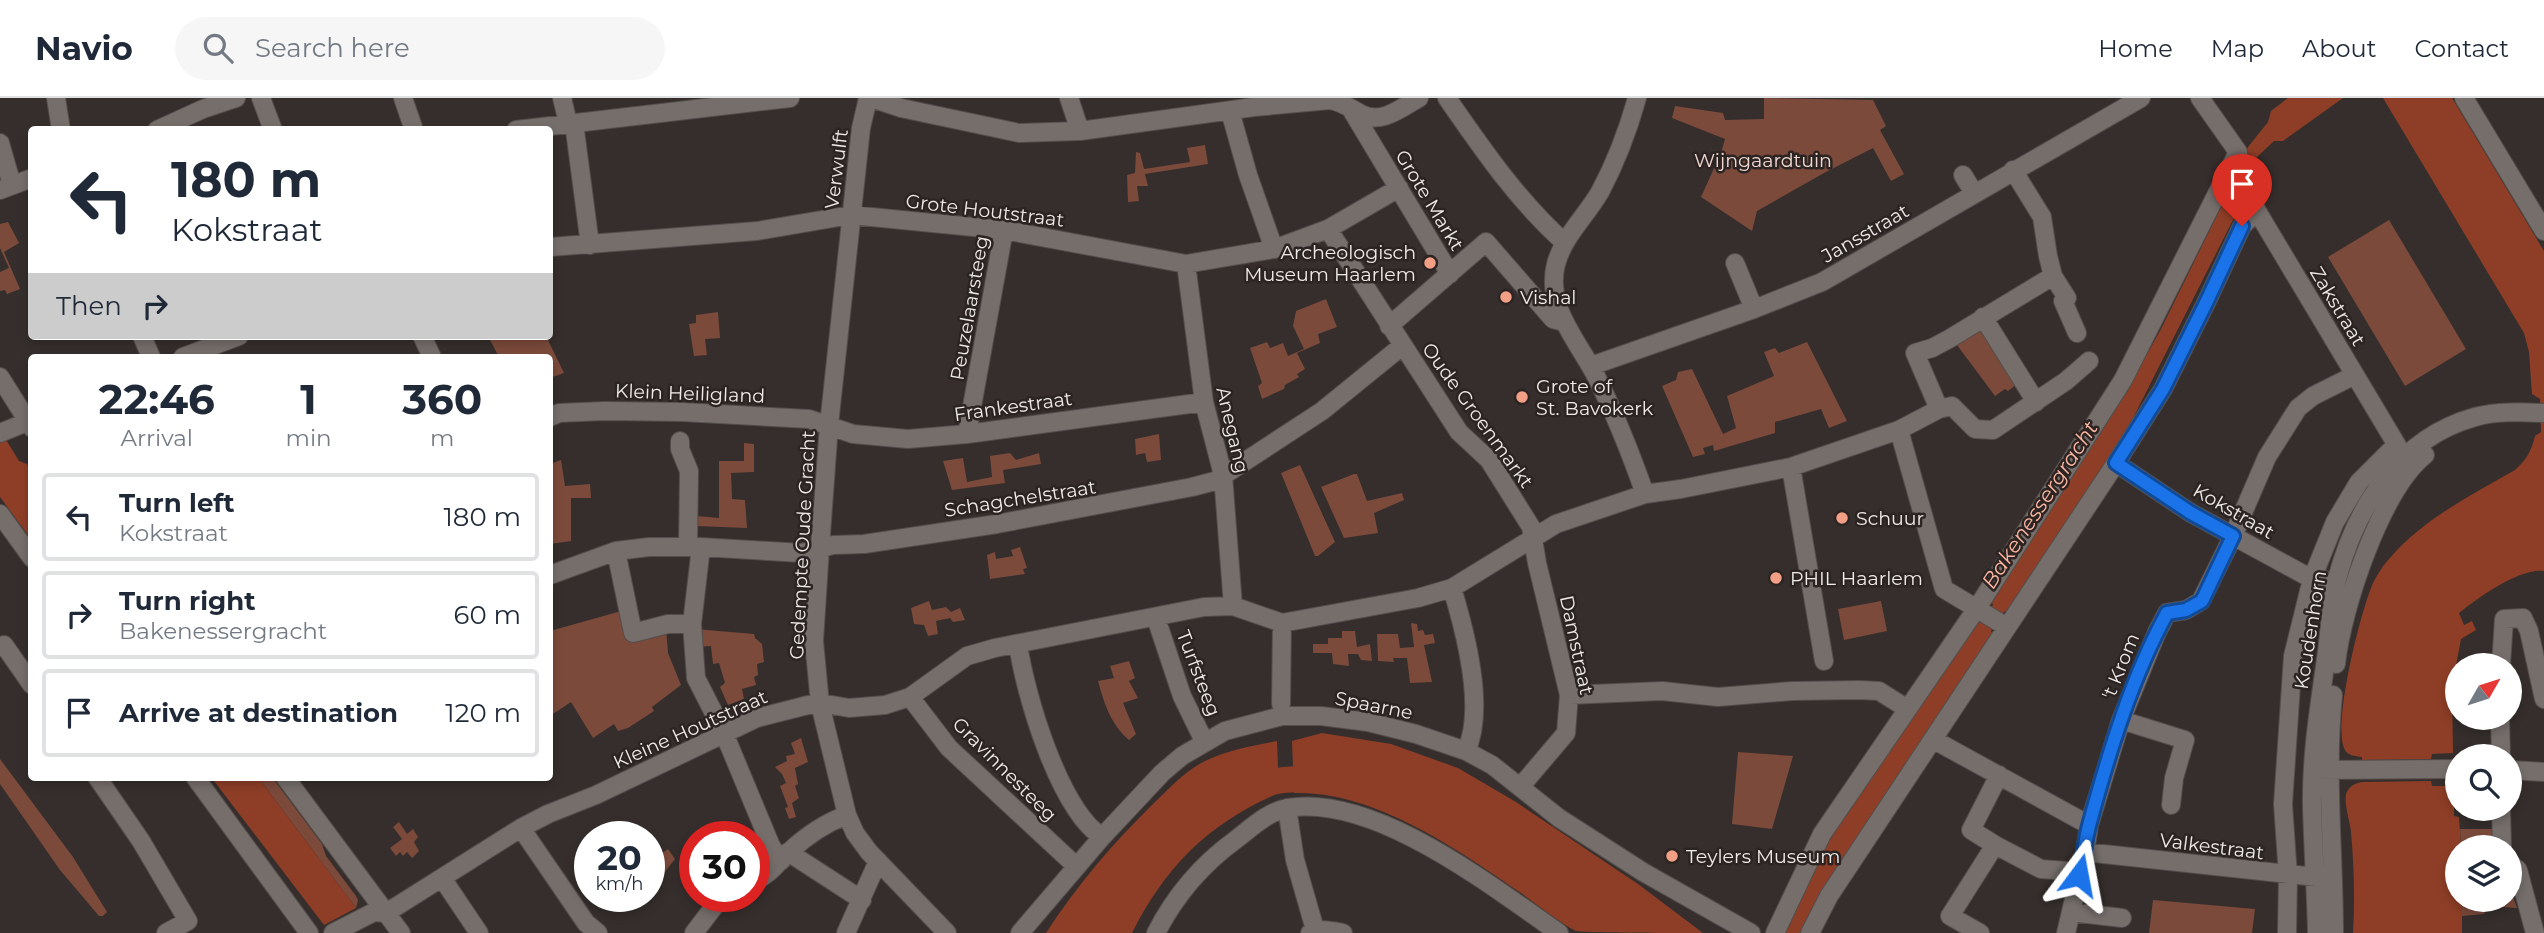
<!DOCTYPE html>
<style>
:root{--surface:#fff;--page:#f6f6f7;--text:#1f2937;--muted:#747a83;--line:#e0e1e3}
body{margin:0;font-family:Montserrat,sans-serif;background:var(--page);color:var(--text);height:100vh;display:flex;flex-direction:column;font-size:26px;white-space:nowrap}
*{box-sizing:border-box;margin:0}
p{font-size:23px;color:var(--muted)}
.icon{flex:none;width:38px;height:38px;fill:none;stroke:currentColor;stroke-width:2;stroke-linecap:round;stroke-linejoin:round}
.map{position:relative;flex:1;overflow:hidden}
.panel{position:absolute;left:28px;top:256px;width:525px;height:427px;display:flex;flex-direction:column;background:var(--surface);border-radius:7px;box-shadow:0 4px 10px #0003}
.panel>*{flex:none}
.hud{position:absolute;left:28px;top:28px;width:525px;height:214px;border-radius:7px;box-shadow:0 4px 10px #0003;background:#fff;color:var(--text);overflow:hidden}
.needle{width:46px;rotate:51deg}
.tools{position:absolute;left:2445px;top:555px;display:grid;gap:14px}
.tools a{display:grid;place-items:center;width:77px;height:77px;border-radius:50%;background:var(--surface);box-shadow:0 4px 10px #0003;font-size:35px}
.speed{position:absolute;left:574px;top:723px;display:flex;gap:14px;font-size:35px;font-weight:700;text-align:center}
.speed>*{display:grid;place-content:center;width:91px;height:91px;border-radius:50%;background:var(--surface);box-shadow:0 4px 10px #0003;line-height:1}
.speed small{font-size:18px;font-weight:400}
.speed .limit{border:10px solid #d22;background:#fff;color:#111}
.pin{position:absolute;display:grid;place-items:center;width:60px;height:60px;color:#fff;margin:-72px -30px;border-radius:50% 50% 50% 0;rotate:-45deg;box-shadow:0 0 7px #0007}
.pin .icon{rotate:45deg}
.me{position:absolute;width:77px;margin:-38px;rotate:13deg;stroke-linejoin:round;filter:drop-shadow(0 0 5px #0008)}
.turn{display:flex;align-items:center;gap:24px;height:147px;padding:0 28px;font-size:32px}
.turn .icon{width:91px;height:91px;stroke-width:2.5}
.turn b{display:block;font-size:49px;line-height:60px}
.then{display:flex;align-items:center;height:66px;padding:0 28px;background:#0003;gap:14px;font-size:26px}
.eta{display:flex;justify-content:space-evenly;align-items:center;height:119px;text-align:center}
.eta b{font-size:42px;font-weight:700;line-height:49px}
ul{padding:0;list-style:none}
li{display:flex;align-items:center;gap:21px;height:88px;margin:0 14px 10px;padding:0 14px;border:4px solid var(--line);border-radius:7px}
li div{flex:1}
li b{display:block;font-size:26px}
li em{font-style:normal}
header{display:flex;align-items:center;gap:42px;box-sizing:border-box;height:98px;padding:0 35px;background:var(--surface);border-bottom:2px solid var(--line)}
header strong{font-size:33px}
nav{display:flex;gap:38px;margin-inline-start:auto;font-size:24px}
.search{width:490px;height:63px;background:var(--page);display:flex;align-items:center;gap:18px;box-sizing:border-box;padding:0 24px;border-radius:38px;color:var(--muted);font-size:26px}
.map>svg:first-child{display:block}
.green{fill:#7b4a3b}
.water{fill:#8e3e26}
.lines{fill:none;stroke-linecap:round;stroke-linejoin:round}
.river{stroke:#8e3e26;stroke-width:26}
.minor-casing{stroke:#534d4b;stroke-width:20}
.minor{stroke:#756e6b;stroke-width:18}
.route-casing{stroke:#114b97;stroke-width:18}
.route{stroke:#1a73e8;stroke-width:12}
.poi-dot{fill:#f39f86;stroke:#2b2422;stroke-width:2.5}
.labels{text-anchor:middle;stroke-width:5;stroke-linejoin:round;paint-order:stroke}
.park-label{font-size:19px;fill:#f0d8d1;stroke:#2b2422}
.street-label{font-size:19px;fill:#eeeae8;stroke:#2b2422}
.poi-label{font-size:19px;fill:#eeeae8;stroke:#2b2422;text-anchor:start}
.water-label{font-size:21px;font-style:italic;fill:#fbb5a0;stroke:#2b2422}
</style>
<header>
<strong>Navio</strong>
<div class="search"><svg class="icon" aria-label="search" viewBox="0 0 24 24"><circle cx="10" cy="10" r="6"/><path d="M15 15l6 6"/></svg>Search here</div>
<nav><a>Home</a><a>Map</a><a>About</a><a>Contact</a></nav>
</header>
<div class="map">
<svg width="2544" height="835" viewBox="0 0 2544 835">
<rect width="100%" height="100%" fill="#352e2c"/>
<path class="green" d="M1764 0 1873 2 1886 28 1880 32 1904 76 1891 83 1873 50 1824 75 1757 113 1752 133 1701 99 1721 55 1725 41 1672 20 1675 8 1723 15 1725 22 1764 21Z
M1205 47 1208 66 1145 76 1148 88H1137L1139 103 1128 104 1127 77 1135 75 1136 54 1140 55 1144 71 1190 64 1187 50Z
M2389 122 2466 251 2405 288 2328 159Z
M8 124 19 145 4 154 20 191 7 196 5 192 0 193V174L9 170 0 150V126Z
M1326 201 1337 229 1318 236 1320 245 1297 255 1305 271 1297 276 1299 279 1285 287 1284 291 1262 301 1258 288 1262 285 1250 250 1267 244 1270 250 1283 245 1288 258 1304 251 1293 228 1296 213Z
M718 214 720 240 705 241 707 257 694 258 689 226 696 225V217Z
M1985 228 2020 284 2008 293 2005 291 1995 298 1957 247Z
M488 238H546L564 275 550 280V259H499Z
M1807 244 1847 323 1829 330 1821 311 1775 324V335L1714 353 1713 347 1703 350 1705 356 1693 359 1662 288 1676 282 1678 274 1692 271 1723 336 1736 330 1727 298 1774 278 1764 254 1775 250 1779 255Z
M1159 336 1161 362 1147 364 1145 355 1136 357 1135 341Z
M744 345 754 346V374L731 375 732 401 745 402 747 430 696 428V418L719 420V363H744Z
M1010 355 1016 362 1039 355 1041 366 1003 372 1005 385 952 392 943 363 963 360 967 384 992 379 990 358Z
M561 362 565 388 590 386 591 400H571V443L550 446V366Z
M1300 367 1335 444 1318 458H1315L1281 375Z
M1354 376H1357L1367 403 1402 395 1404 402 1374 415 1378 435 1344 440 1321 389Z
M1020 449 1027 470 1023 471 1025 476 990 481 987 457 995 454 996 461 1013 458 1011 452Z
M929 503 932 512 946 509 951 514 960 510 965 522 953 524 950 520 936 523 938 536 928 538 924 527 914 526 911 510Z
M1881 503 1887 533 1844 542 1838 511Z
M625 512 631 537 666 530 668 555 681 587 652 609 654 613 628 630 618 633 614 626 593 640 571 604 550 618V533Z
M1411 525 1417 526 1418 533 1423 532 1425 537 1433 536 1435 545 1424 547 1432 584 1410 585 1407 560H1393L1394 564 1378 563 1377 536H1398L1400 550 1414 549Z
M695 531 754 536 755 540 762 546 764 564 757 566 758 577 754 579 756 587 742 591 744 601 728 607 720 589 725 585 719 565 713 566 711 548 696 549Z
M1342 533H1355L1357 549 1370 546 1372 563 1361 562 1358 556H1348L1349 568 1333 566 1332 555H1313V546H1328V540H1342Z
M1129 563 1135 580 1129 583 1138 600 1123 605 1136 636 1129 642C1111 627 1104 605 1098 583L1114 580 1110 568Z
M801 640 808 664 795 670 798 686 795 688 799 700 792 705 796 719 789 721 785 710 788 709 780 688 786 685 782 676 775 669 787 663 786 658 795 656 791 645Z
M1738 654 1793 658 1772 731 1732 726Z
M0 661 73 759 107 814 103 818H99L60 772 0 686Z
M258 679H272L322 746 326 758 356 798 358 802 356 810Z
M399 724 407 736 413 731 418 739 414 744 419 753 412 760 407 754 403 758 400 754 396 758 390 750 402 741 393 729Z
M2460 731H2495V749H2461Z
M668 751 675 761 649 794V762L651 763Z
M2510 790 2517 810 2487 808 2484 816 2462 818V802H2510Z
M2153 802 2255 811 2252 835H2149Z"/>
<path class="water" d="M2288 0H2343L2283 43H2274L2257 59 2241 106 2125 336 2010 512 2004 514 1991 533 1993 539 1802 835H1784L1830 739 1974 525H1980L1993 507 1990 501 2131 285 2161 231 2226 99 2248 49 2268 24 2271 13Z
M2383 0H2452L2544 153V473C2519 470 2478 500 2459 515L2464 527 2472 523 2476 532 2461 541 2452 589 2453 655 2432 656 2431 661 2362 662V659C2355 658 2347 658 2344 650 2333 624 2361 510 2374 483 2378 476 2383 467 2389 461 2423 421 2470 398 2515 372 2526 362 2531 354 2535 338L2541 334 2540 301 2532 296 2529 254 2524 235Z
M0 332 19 363 27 366 31 373V441L0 399Z
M1322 635 1391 646 1458 670 1516 704 1638 786 1703 835C1684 835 1587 835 1576 833 1555 822 1535 804 1515 791 1455 749 1370 692 1294 695L1292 643Z
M1277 643 1279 695C1209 725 1166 768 1132 835H1046C1077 787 1114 744 1155 704 1171 689 1185 673 1205 663 1228 652 1252 648 1277 643Z
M211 679H258L356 810 324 827Z
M2431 683 2432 688H2454V718L2459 719 2461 749H2457V802H2462V835H2353C2355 801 2354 768 2351 734 2350 723 2344 707 2346 696 2349 687 2357 685 2362 684Z"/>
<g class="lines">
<path class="river" d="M1245 689 1283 682 1329 679"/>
<defs>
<path id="minor" d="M56 0 61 32
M261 0 273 32
M403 0 414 32
M562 0 568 25
M868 0 861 30 829 327 820 450 814 543 820 606 847 717 855 735 869 754 947 835
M871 0 901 10 1019 35 1080 33 1254 9 1330 2C1342 4 1350 10 1361 16 1381 27 1401 10 1419 0
M1069 0 1080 33
M1447 0C1483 52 1518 103 1565 145
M1637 0C1628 32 1616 64 1600 94 1586 118 1563 139 1556 166 1545 209 1578 243 1596 278 1615 316 1631 356 1645 396
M2200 0 2238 54 2239 69 2257 113 2401 354
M2464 0 2544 133
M1351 11 1450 176
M1230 13 1248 77 1274 151
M574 25 590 147
M157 32 203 11 236 0
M516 32 790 0
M0 45 12 87
M2013 72 2042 119 2048 158 2053 178 2067 200 2063 203 2077 235
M1963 77 1974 95
M0 92 32 80
M1328 131 1459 334 1489 362 1531 429 1537 465 1569 597 1566 635 1521 688
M550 149 757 133 851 117 1004 132 1186 166 1274 151 1328 131 1399 90
M1735 165 1754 211
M1186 166 1204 304 1223 377 1233 508
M1983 219 2036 304
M1389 228 1486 144 1553 221 1564 224
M142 238 151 259
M422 238 432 259
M183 259 239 238
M1591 268 1754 211 1822 184 2141 0
M0 279 32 330
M1939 311 1915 255 1932 250 1949 241 2053 178
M550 319 559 315 604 313 682 314 809 321 853 336 908 341 967 336 1204 304
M1899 332 1944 491 2007 529
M0 335 27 324
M967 336 1004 132
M680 343V351L689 373 688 449
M2116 365 2191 415 2312 481H2323
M1791 369 1824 563
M0 416 32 460
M701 449 692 526 696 580 724 635 771 748 781 763
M616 453 633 535 668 526H692
M550 477 616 453 649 449H701L802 455 833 447 864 446 997 426 1192 389 1215 383 1322 313 1402 248
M1452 490C1465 533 1486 611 1466 653
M1156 520 1182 598 1204 643
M1018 546C1025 596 1059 711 1102 739
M0 549 4 547 32 587
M2336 566C2342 510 2381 392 2425 357
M2501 567 2504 521 2523 520 2529 533 2544 601
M1569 597 1662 593 1718 599 1792 593 1860 592 1879 593 1906 610
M2333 597C2325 677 2334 755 2334 835
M910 599 949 650 1076 768
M1281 606 1282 525
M2500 620 2501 658
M2121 622 2185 642 2174 680 2171 707
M1934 642 2089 727
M2317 672 2457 671
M2510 672 2544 674
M97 679 141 743 188 823 166 835
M195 679 309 835
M285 679 401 835
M1287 710 1295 762 1316 835
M2501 710 2502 749
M521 730 586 825 598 835
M1995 747 1971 732 1999 677
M788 754 862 802
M2085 754 2325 780
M2510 766 2518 772 2535 835
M442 780 479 835
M754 783C770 777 777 765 789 754 806 738 825 725 847 717
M2071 814 2122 820
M386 815 521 730 548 716 596 697 757 620 808 607H832L849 610 885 607 910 599 967 558 995 550 1204 509 1233 508 1282 525 1418 500 1452 490 1556 426 1645 396 1681 391 1791 369 1899 332 1939 311 1952 308 1975 331 1993 332 2066 283 2089 263
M333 835 374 814 386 815
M694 835 722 798
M846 835 878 763
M1020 835 1102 739 1162 675 1182 658 1225 633 1282 618H1321L1368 624 1416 636 1466 653 1492 667 1559 720 1643 774 1751 835
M1156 835C1175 798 1200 768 1234 743 1250 731 1268 713 1288 710 1375 696 1491 788 1559 835
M1310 835C1320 830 1332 833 1343 835
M1775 835 1822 736 1977 510 2123 282 2238 54
M1810 835 1829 798 2116 365 2163 291 2206 205 2242 128 2257 113
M1980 835 1950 818 1995 747 2041 771 2080 774
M2066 835 2085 754 2089 727 2121 622 2157 534 2167 515 2186 512 2201 503 2233 438 2267 359 2298 310 2313 298 2355 277
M2287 835 2288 778 2283 706 2293 558 2312 481 2335 424 2359 384 2396 347
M2317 835C2316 792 2313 750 2312 708 2311 656 2320 605 2327 554 2330 530 2331 504 2337 481 2356 409 2399 340 2475 319 2497 313 2521 314 2544 315"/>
</defs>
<use href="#minor" class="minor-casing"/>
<use href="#minor" class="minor"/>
</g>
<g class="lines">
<defs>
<path id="route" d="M2079 777C2084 759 2085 741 2090 724 2109 654 2132 579 2167 515L2186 512 2202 503 2233 438 2191 415 2116 365 2163 291 2206 205 2242 128"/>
</defs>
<use href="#route" class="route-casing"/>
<use href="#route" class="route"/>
</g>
<g class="poi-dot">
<circle cx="1430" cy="165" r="7"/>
<circle cx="1506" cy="199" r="7"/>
<circle cx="1522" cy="299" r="7"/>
<circle cx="1842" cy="420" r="7"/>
<circle cx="1776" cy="480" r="7"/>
<circle cx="1672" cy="758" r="7"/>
</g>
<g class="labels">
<g class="park-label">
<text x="1763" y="69">Wijngaardtuin</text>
</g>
<g class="street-label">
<text transform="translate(836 71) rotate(-83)" y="7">Verwulft</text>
<text transform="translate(1430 102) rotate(59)" y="7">Grote Markt</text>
<text transform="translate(985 112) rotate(7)" y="7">Grote Houtstraat</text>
<text transform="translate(1865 135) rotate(-30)" y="7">Jansstraat</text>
<text transform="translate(2338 208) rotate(59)" y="7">Zakstraat</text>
<text transform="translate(969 210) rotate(-80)" y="7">Peuzelaarsteeg</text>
<text transform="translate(690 295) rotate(2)" y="7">Klein Heiligland</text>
<text transform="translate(1013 308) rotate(-8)" y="7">Frankestraat</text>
<text transform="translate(1478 317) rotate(54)" y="7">Oude Groenmarkt</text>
<text transform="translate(1233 332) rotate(77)" y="7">Anegang</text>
<text transform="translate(1020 400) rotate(-9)" y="7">Schagchelstraat</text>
<text transform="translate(2234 413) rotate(30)" y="7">Kokstraat</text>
<text transform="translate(802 447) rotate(-87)" y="7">Gedempte Oude Gracht</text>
<text transform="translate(2310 532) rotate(-81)" y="7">Koudenhorn</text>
<text transform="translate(1577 547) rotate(78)" y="7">Damstraat</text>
<text transform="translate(2120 568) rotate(-68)" y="7">'t Krom</text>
<text transform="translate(1199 575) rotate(69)" y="7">Turfsteeg</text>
<text transform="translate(1374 607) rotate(11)" y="7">Spaarne</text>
<text transform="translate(690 631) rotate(-24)" y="7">Kleine Houtstraat</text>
<text transform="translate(1005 671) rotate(45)" y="7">Gravinnesteeg</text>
<text transform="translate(2212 748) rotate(7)" y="7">Valkestraat</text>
</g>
<g class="poi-label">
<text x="1416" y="161" text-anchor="end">Archeologisch<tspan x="1416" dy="22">Museum Haarlem</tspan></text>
<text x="1520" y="206">Vishal</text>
<text x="1536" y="295">Grote of<tspan x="1536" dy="22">St. Bavokerk</tspan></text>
<text x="1856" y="427">Schuur</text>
<text x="1790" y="487">PHIL Haarlem</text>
<text x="1686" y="765">Teylers Museum</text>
</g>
<g class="water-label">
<text transform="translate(2040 407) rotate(-57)" y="7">Bakenessergracht</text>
</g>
</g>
</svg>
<div class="tools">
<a><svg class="needle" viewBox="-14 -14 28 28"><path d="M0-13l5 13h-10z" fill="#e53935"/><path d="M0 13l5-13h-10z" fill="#747a83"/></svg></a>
<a><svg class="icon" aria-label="search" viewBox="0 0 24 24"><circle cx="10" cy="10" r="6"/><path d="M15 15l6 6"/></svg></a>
<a><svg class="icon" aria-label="layers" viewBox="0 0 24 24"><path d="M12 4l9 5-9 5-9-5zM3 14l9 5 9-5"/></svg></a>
</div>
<div class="speed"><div>20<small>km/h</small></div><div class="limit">30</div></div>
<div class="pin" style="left:2242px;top:128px;background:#d93025"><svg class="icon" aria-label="arrive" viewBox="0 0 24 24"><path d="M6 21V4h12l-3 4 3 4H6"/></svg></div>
<svg class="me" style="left:2079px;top:777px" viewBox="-20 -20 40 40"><path d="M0-17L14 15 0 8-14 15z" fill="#1a73e8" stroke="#fff" stroke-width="4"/></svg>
<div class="hud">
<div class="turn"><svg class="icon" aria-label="left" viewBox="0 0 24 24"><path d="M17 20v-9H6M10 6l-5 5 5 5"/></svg><div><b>180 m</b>Kokstraat</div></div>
<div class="then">Then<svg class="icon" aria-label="right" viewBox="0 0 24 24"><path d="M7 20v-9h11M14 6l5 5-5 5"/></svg></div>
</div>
<section class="panel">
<div class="eta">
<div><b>22:46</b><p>Arrival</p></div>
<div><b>1</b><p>min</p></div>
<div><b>360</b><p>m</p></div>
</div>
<ul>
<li><svg class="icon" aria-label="left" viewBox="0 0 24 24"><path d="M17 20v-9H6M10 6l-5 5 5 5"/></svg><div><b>Turn left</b><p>Kokstraat</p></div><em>180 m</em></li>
<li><svg class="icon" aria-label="right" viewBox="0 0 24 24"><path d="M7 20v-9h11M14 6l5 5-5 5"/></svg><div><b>Turn right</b><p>Bakenessergracht</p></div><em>60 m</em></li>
<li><svg class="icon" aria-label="arrive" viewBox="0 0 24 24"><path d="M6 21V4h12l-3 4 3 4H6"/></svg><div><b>Arrive at destination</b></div><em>120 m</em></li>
</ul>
</section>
</div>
